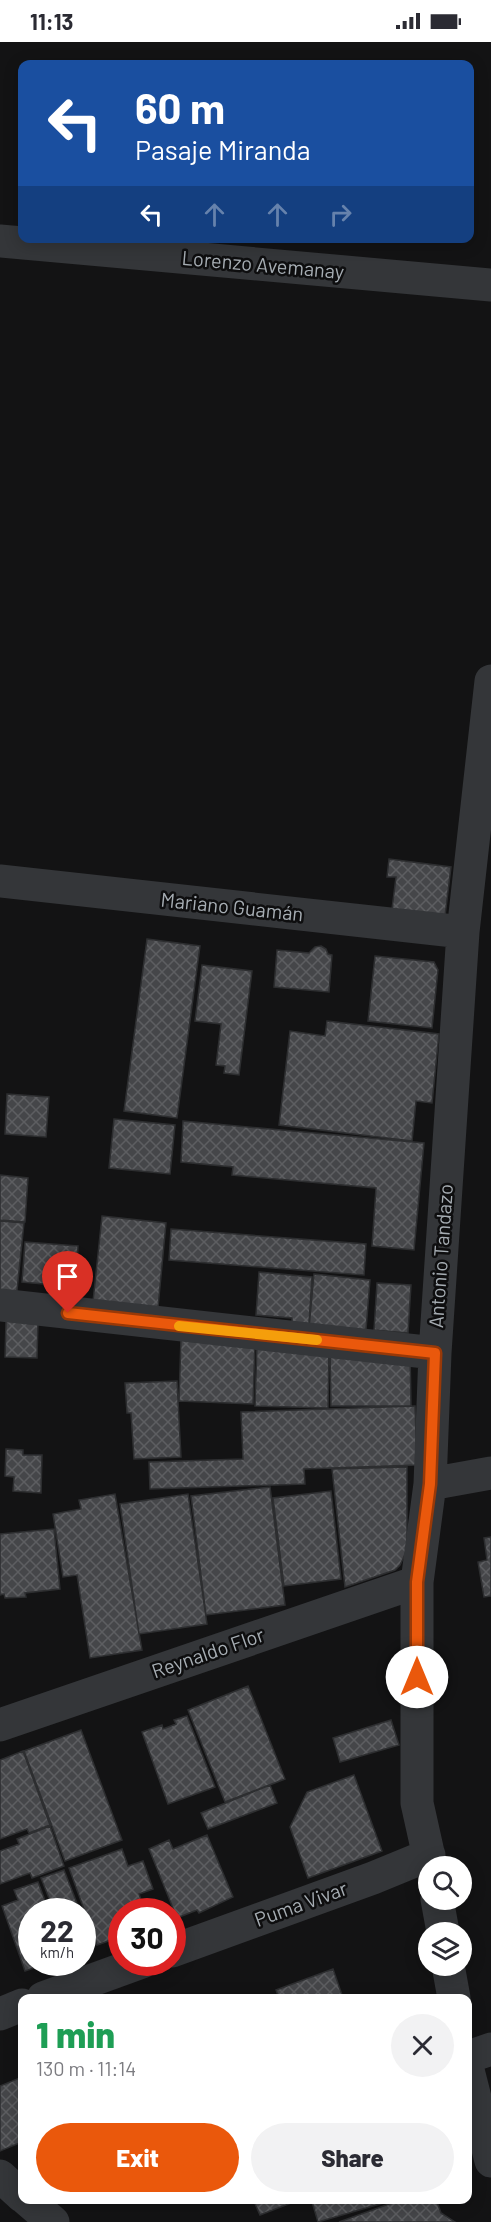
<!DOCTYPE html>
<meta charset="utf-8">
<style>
:root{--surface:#fff;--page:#f2f2f3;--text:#2b2b33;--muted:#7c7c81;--accent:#ea580c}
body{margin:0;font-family:Barlow,sans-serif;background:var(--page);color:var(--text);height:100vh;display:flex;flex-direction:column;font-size:22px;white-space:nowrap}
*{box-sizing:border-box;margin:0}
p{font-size:20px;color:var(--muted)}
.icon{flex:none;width:33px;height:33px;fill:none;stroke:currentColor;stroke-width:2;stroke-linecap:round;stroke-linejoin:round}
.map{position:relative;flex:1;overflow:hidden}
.side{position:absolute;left:18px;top:1952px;width:454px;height:210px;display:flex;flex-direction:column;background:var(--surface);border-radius:12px;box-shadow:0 3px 15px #0003}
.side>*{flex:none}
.guide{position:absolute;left:18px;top:18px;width:456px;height:183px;border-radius:12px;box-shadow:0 3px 15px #0003;background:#1a4fa0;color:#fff;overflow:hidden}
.controls{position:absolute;left:418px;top:1814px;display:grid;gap:12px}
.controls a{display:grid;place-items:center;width:54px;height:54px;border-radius:50%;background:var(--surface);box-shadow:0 3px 15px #0003;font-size:30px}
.speed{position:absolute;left:18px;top:1856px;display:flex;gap:12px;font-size:30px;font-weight:700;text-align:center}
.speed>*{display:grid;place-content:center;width:78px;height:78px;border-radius:50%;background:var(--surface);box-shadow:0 3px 15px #0003;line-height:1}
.speed small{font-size:15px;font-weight:400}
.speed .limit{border:9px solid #d22;background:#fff;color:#111}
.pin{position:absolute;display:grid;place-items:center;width:51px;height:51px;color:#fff;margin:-62px -26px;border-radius:50% 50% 50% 0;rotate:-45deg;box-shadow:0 0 6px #0007}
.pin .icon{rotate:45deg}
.me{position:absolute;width:66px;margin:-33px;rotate:0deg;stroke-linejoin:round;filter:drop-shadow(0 0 4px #0008)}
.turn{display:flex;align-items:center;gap:21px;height:126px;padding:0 18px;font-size:27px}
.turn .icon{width:78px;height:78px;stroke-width:2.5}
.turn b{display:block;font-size:42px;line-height:51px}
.lanes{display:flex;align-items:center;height:57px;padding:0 18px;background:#0003;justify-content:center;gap:30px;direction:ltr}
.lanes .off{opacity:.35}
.round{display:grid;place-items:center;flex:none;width:63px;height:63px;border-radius:32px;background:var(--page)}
.summary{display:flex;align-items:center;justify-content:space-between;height:102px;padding:0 18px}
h1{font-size:36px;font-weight:800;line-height:45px;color:#1e9e55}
.button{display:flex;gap:12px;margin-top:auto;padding:12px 18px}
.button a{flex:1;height:69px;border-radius:36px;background:var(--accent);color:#fff;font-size:24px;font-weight:800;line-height:69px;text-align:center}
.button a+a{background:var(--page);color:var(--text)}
.status{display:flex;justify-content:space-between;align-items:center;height:42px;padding:0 30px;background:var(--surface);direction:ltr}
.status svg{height:16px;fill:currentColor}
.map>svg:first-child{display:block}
.building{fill:url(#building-cross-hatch);stroke:#2d2e30;stroke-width:1.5}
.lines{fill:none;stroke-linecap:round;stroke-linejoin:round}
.minor{stroke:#343639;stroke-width:33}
.route-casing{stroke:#983908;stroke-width:15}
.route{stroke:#ea580c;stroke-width:10}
.slow{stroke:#f59e0b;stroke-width:10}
.labels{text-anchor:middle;stroke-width:5;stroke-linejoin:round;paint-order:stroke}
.street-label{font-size:20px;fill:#a6adb3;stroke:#0e0e0f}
</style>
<div class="status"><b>11:13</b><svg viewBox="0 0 49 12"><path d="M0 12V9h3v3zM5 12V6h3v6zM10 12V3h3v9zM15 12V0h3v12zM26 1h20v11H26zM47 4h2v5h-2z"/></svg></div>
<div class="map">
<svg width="491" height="2180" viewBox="0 0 491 2180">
<defs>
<pattern id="building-cross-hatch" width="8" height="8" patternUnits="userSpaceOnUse" patternTransform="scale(1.5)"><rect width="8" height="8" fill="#454649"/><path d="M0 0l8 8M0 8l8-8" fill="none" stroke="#5d5e61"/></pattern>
</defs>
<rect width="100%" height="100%" fill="#131314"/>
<path class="building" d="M389 817 451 825 444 882 391 875 396 835H387Z
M147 897 200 904 177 1076 124 1069Z
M321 904 326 907 328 912 332 913 329 950 274 945 277 908 309 911 315 905Z
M375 914 434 920 438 928 432 986 368 979Z
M202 923 252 929 239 1033 224 1031 225 1024 216 1023 221 982 195 979Z
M327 979 439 992 432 1061 416 1059 412 1099 279 1083 290 989 325 994Z
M7 1052 49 1055 46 1095 5 1092Z
M114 1077 175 1083 170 1132 109 1126Z
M183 1079 424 1101 414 1208 372 1204 376 1146 232 1133 233 1125 181 1120Z
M0 1133 28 1136 25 1180 0 1178Z
M102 1174 166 1181 157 1276 92 1269Z
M0 1179 24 1181 16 1258 0 1256Z
M171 1187 366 1202 364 1233 169 1218Z
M25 1200 78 1204 76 1245 22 1240Z
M259 1230 312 1235 309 1282 292 1280V1276L256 1273Z
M314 1232 370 1238 365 1300 309 1286Z
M377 1241 411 1243 408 1291 374 1288Z
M6 1279 38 1280 37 1316 5 1315Z
M181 1295 255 1298 253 1362 179 1359Z
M257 1303 329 1306 328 1366 255 1364Z
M410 1309 411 1364H331L330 1310Z
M177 1339 181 1415 134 1417 131 1371H127L125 1341Z
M415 1364 417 1423 304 1427 305 1442 150 1447 149 1420 243 1417 241 1370Z
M6 1407 23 1408V1413H42L41 1451 13 1449 14 1435 5 1434Z
M407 1425V1508L400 1523 395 1528 345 1545 332 1427Z
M270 1445 285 1563 206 1573 191 1454Z
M331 1449 341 1537 284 1544 273 1456Z
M115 1452 142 1608 90 1616 77 1533 63 1535 53 1472 81 1467 79 1458Z
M188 1452 207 1582 139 1592 120 1462Z
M54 1487 60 1547 25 1551 26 1555 5 1556 4 1552 0 1553V1492Z
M491 1495V1554L484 1555 478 1520 487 1518 484 1496Z
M248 1644 285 1737 225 1760 188 1668Z
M187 1674 215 1745 168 1762 142 1690 162 1683 163 1687 176 1682 174 1678Z
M391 1678 399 1703 340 1720 333 1696Z
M81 1688 122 1798 65 1819 24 1709Z
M23 1709 50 1783 29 1791 27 1787 0 1797V1718Z
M354 1733 382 1809 308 1836 290 1785 307 1750Z
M270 1743 277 1761 208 1787 201 1771Z
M50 1784 64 1824 32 1836 30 1831 0 1842V1809L19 1802 17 1797Z
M207 1793 233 1855 199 1871 197 1868 177 1876 149 1807 169 1798 173 1807Z
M122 1807 128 1824 143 1819 153 1847 139 1852 145 1869H122V1884L113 1887 117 1896 97 1903 69 1826Z
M64 1828 80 1869H54L41 1836Z
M38 1840 49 1869H32V1920H51L25 1929 2 1864 18 1858 14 1848Z
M333 1927 343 1956H279L276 1948Z
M22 2035V2100L0 2109V2044Z
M253 2157H290L291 2161 260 2173Z
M320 2157H397L318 2180 312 2160Z
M403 2157H436L441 2171 455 2180H339Z"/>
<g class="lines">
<path class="minor" d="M0 199 491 243
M0 839 463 890
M0 1263 435 1311
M430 1442 491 1431
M0 1683 417 1540
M431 1824 417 1761V1540L430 1442 435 1311 463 890 491 639
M437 1857 443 1890
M172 1909 373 1836 429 1813
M448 1923 454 1956
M43 1956 142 1920
M0 1972 22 1963
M468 2015 491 2007
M468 2028 491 2119
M0 2134 22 2154
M26 2157 53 2180"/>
</g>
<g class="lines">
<defs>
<path id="route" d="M68 1271 435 1311 430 1442 417 1540V1635"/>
</defs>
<use href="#route" class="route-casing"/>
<use href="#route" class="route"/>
<path class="slow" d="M179 1284 317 1298"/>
</g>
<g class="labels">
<g class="street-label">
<text transform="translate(263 223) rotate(5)" y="7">Lorenzo Avemanay</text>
<text transform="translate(232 865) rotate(6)" y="7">Mariano Guamán</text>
<text transform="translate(441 1214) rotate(-86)" y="7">Antonio Tandazo</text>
<text transform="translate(208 1611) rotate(-19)" y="7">Reynaldo Flor</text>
<text transform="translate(301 1862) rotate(-20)" y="7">Puma Vivar</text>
</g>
</g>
</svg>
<div class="controls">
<a><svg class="icon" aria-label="search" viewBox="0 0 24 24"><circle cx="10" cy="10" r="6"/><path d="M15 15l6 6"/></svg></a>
<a><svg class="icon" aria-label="layers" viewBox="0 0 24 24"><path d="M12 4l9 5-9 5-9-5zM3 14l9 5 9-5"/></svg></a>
</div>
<div class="speed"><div>22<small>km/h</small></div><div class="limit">30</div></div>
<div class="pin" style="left:68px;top:1271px;background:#d93025"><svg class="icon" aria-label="arrive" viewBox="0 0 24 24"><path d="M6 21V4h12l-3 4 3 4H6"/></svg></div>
<svg class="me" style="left:417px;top:1635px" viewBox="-20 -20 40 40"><circle r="19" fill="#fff"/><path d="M0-13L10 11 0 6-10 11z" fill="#ea580c"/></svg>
<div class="guide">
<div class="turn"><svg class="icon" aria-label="left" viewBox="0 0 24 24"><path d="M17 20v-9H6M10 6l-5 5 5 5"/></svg><div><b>60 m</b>Pasaje Miranda</div></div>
<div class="lanes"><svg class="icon" aria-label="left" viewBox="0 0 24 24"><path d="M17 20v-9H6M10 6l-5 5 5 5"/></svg><svg class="icon off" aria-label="ahead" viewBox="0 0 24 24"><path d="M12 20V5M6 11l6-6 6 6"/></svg><svg class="icon off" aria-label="ahead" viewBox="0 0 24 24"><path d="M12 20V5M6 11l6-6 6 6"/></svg><svg class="icon off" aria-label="right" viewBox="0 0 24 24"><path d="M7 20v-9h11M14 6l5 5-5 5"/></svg></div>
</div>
<section class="side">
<div class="summary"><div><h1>1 min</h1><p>130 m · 11:14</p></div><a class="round"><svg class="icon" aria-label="close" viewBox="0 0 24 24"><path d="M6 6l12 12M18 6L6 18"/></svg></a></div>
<div class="button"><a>Exit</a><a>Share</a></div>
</section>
</div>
